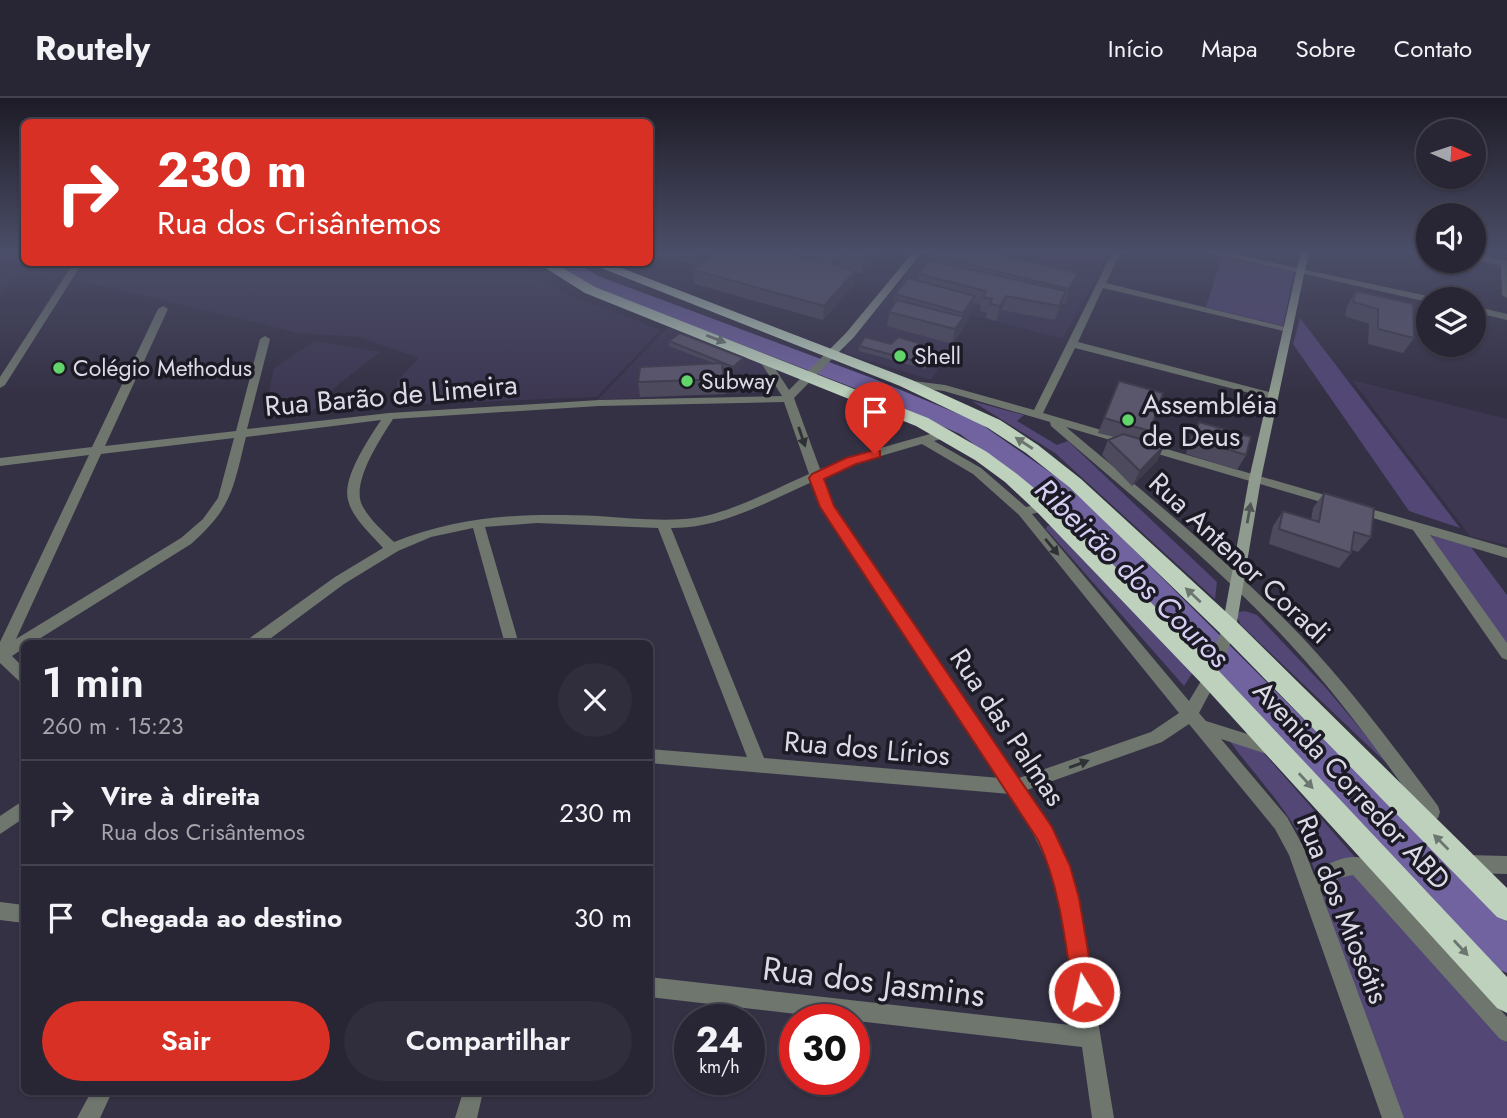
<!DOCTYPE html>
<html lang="pt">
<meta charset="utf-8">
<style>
:root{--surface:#282534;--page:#302d3c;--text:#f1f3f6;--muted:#a5a5ac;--line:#44424f;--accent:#d93025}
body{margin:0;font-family:Jost,sans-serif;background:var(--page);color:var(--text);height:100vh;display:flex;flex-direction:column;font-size:26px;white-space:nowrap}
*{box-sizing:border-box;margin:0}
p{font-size:23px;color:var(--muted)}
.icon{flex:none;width:38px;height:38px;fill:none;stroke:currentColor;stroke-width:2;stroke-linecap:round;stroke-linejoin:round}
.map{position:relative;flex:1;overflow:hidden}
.side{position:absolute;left:21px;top:542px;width:632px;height:455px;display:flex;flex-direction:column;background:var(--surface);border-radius:10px;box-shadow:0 2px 5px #0004,0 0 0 2px var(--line)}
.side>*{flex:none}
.hud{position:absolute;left:21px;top:21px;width:632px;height:147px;border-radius:10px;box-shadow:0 2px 5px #0004,0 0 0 2px var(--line);background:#d93025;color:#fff;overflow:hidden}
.needle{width:46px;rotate:93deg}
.tools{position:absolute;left:1416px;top:21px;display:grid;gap:14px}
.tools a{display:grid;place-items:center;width:70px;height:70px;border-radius:50%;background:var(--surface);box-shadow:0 2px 5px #0004,0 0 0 2px var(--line);font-size:35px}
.speed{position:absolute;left:674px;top:906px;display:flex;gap:14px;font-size:35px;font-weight:700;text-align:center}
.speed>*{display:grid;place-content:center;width:91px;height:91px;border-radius:50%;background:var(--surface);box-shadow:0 2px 5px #0004,0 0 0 2px var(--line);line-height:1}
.speed small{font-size:18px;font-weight:400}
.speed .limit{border:10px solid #d22;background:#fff;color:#111}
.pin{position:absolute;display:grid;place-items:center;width:60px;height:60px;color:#fff;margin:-72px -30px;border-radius:50% 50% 50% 0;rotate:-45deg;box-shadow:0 0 7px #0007}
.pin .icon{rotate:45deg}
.me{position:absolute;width:77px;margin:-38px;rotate:350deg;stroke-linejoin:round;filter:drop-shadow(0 0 5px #0008)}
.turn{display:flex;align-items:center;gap:24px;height:147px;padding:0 21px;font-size:32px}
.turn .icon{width:91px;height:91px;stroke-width:2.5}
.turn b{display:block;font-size:49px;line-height:60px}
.round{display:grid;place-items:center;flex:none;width:74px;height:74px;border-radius:37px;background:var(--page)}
.overview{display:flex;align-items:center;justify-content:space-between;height:119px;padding:0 21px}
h1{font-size:42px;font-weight:600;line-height:52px}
.primary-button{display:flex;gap:14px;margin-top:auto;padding:14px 21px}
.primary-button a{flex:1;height:80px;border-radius:42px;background:var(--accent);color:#fff;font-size:28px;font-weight:600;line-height:80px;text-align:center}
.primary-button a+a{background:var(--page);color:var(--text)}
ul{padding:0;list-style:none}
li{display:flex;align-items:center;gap:21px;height:105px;padding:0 21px;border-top:2px solid var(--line)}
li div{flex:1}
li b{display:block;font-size:26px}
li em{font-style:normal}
header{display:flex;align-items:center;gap:42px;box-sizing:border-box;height:98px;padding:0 35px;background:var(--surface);border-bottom:2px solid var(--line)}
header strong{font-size:33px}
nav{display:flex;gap:38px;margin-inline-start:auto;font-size:24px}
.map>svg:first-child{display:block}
.built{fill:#3d3752}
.green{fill:#524775}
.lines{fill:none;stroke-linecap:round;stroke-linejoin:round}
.river{fill:#70639f;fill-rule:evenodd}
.street{fill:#6e766e;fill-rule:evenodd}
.secondary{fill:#8e9b8e;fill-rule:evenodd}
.highway{fill:#bdd1bd;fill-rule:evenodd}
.wall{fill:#4d4a5d}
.shaded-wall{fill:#3f3c4c}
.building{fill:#5a566c;stroke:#3f3c4c;stroke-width:2}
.oneway{fill:#6c7670}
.oneway2{fill:#303136}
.oneway3{fill:#4f5454}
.route{fill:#d93025;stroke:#8d1f18;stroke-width:2}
.poi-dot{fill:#61d46a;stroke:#1c1a24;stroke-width:2.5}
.labels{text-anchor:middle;stroke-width:7;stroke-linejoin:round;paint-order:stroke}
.far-poi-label{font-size:23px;fill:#dcdae7;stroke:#1c1a24;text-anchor:start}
.street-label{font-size:28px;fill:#dcdae7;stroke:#1c1a24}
.poi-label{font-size:28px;fill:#dcdae7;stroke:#1c1a24;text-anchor:start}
.water-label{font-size:30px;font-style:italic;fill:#d5cff3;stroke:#1c1a24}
.near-street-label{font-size:33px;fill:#dcdae7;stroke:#1c1a24}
</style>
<header>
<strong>Routely</strong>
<nav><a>Início</a><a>Mapa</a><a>Sobre</a><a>Contato</a></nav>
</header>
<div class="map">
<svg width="1507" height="1020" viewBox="0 0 1507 1020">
<rect width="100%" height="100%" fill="#353145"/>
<path class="built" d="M0 153H24V164L69 165 63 174 13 178 0 197Z
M927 153H1110L1063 241 972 217 931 282 844 255 845 248Z
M89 165H517L524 171 564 195 661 232 597 299 394 307 398 282 419 260 359 239 298 235 78 182Z
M668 229 763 266 774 287 769 294 597 302Z
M315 243 380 254 339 286 309 316 263 322 274 270Z
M1352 282 1507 321V447L1470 438Z"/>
<path class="green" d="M1222 159 1294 174 1283 228 1206 209Z
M1300 220 1460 430 1409 413 1293 246Z
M972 303 1024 317 1017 323 1057 347 1068 343 1217 484 1215 501 1055 355Z
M1047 428H1051L1195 571 1184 588 1046 431Z
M1422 435 1471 449 1507 497V552Z
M1245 513 1257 517 1326 590 1401 679 1241 527 1237 519 1239 514Z
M1229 642 1262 653 1361 766 1317 783C1305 726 1262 688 1229 642Z
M1357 773 1507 945V1020H1400L1318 800 1327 783Z"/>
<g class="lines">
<path class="river" d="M551 164H576L598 178 872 280 978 324 1061 382 1096 414 1507 824V875L1492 869 1076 428 1041 396 960 336 854 290 584 186Z"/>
<path class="street" d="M1113 153H1121L1106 185 1293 231 1288 234 1103 190 1078 244 1277 296 1278 298 1273 301 1075 250 1043 315 1342 402 1344 405 1338 409 1066 329C1146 396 1228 462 1301 538 1351 591 1395 650 1438 708L1440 714 1438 720 1432 722 1426 720C1383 660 1341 601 1291 547 1218 468 1133 399 1051 328L1050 324 944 293 906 288 901 285 906 282 945 287 1034 312Z
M1202 153H1218L1428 198 1433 201H1428V204Z
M1474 156 1507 163V200L1502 197 1501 167 1474 162Z
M74 164H83L5 287 0 290V279Z
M163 208 168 211 105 348 236 333 260 241 265 238 270 241 247 331 389 315 599 302 782 298 758 260 759 258H767L789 292 826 255H834V259L794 300 820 371 870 353 944 332 948 333V339L934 343 981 370 1026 409 1044 405 1048 406 1050 409 1048 412 1032 416 1189 603 1201 583 1224 526H1234L1236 530 1216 583 1199 615 1206 623 1279 646 1281 651 1279 656 1273 658 1221 641 1287 719 1303 748 1314 777C1328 763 1352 754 1370 762L1372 771 1507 919V944L1500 941 1353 777 1339 780 1322 797 1404 1020H1382L1289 757 1275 731 1189 626 1162 644 1027 692 1060 750 1078 801 1114 1020H1092L1082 949 649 899V879L1079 928 1060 801C1049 763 1031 730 1010 696L649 665V651L747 659 658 430 537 425 485 429 519 546H505L473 430 431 439 398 453 344 486 263 546H245L247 542 335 479 383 450C371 436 352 420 348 402 342 379 369 341 381 322L246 339C233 390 233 409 191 446L31 546H24V550L12 558 24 570V585L19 583 0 565V544L89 357 0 368V360L92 349 158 211ZM784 304 809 376C772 392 724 419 684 421 656 423 627 420 598 418 525 415 462 417 394 444 383 433 369 421 362 407 351 384 381 340 393 321L599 308ZM234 340 218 400 203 421 181 440 16 541 101 356ZM922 346 973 376 1019 417 1179 615 1151 634 1019 680 833 408 822 379 867 362ZM812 384 823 412 1000 680 764 660 671 430C720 431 769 403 812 384Z
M1474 208 1507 216V222L1474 214Z
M1357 407 1507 450V460L1430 437 1507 545V562L1502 560 1413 432 1353 414 1351 411 1353 408Z
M24 702V720L0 736V718Z
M1466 757 1507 758V776L1466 775 1460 772 1457 766 1460 760Z
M0 804 24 807V825L0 822Z
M91 994H112L100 1020H77Z
M463 994H483L477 1020H455Z"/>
<path class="secondary" d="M914 153H923L854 239 834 259H826V255L846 235Z
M1301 153H1309L1261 381 1236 530 1234 534H1224L1222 530 1249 381Z"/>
<path class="highway" d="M536 164H553L595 189 928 320 987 354 1017 376 1051 404 1218 572 1507 879V915L1497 910 1202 586 1037 414 1005 384 975 362 916 328 585 195Z
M586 164H606L912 282 1000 322 1038 347 1081 381 1237 524 1507 790V823L1497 819 1221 536 1069 389 1026 355 988 330 900 288Z"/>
</g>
<path class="wall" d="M649 153H882L861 176 855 175 854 187 823 222 694 186 693 172 697 168 649 155Z
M929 157 1073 189 1065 206 1063 205 1055 222 1002 212 996 223 986 220 987 215 980 213 981 207 974 205 972 212 963 225 961 233 952 246 887 228 889 214 893 208 895 196 918 183 919 176 927 163Z
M1356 193 1414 240 1403 255 1368 246 1369 226 1345 218 1347 208Z
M669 243 744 265 733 274 723 269 725 296 640 299 638 284 713 265 669 248Z
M891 246 918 251 930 260 925 271 859 253V248Z
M1119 283 1150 333 1146 342 1164 348 1157 363 1132 388 1102 357 1108 342 1114 339 1098 335Z
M1199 324 1246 357 1237 372 1186 356 1191 339Z
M1324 395 1371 439 1358 454 1352 452 1351 455 1339 470 1269 446 1273 428 1283 413 1311 422 1313 410Z"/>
<path class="shaded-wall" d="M698 153H715L697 169 696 154Z
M785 153H793V159L783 154Z
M871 153H882L861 176 863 162Z
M840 156 839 171 831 166Z
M855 173 854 187 823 222 824 208Z
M1078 175 1073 189 1065 206 1069 191Z
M1066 193 1062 207 1055 222 1059 208Z
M975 198 972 212 963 225 961 233 952 246 955 231 962 222 963 215Z
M1006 198 1002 212 996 223 1000 208Z
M744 260V265L733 274V269Z
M1164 348 1157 363 1132 388 1140 373Z"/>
<path class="building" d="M714 153H785L783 154 815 162 824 153H871L863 162 840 156 831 166 855 173 824 208 693 172Z
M932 153H985L1078 175 1069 191 929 157Z
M929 162 1066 193 1059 208 1006 198 1000 208 990 206 992 201 983 199 986 193 919 176Z
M908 180 975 198 963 215 895 196Z
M1356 193 1413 206 1414 240 1378 231V211L1353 204Z
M897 202 964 219 955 231 889 214Z
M680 235 744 260 733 269 669 243Z
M865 239 891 246 898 239 919 245 917 251 931 255 925 266 859 248Z
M722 265 724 281 638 284 640 269Z
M1119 283 1163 295 1150 333 1104 320Z
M1199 324 1251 339 1246 357 1194 341Z
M1123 336 1164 348 1140 373 1108 342Z
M1324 395 1374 410 1371 439 1354 434 1351 455 1279 431 1283 413 1319 424Z"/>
<defs><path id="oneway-solid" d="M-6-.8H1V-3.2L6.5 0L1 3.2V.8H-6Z" transform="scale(1.75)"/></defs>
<g class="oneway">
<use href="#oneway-solid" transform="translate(716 241) rotate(21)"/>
<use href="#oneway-solid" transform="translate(1024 345) rotate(-147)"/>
<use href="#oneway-solid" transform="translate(1193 497) rotate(-137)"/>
<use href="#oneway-solid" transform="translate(1306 683) rotate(47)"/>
<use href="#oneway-solid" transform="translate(1441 744) rotate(-135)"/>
<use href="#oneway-solid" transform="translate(1461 850) rotate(47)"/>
</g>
<g class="oneway2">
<use href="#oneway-solid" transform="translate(802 339) rotate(71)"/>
<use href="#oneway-solid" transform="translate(1052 449) rotate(50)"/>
<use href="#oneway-solid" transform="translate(1079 666) rotate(-20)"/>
</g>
<use class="oneway3" href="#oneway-solid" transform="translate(1249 415) rotate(-80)"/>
<linearGradient id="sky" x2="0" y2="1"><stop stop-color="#1d1b26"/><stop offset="0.52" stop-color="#4b4e68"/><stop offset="1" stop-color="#4b4e68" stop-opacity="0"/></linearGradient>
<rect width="1507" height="296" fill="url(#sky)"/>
<path class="route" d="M875 352 880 353V359L856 366 824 381 834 408 1052 729 1070 768 1079 800 1095 894 1092 901 1084 905 1076 901 1073 894C1065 842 1060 790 1038 742L820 409 809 380 812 376 846 360Z"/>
<g class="poi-dot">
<circle cx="900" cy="258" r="7"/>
<circle cx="59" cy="270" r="7"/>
<circle cx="687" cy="283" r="7"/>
<circle cx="1128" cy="322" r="7"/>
</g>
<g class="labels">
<g class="far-poi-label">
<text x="914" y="266">Shell</text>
<text x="73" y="278">Colégio Methodus</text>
<text x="701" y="291">Subway</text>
</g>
<g class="street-label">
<text transform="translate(391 297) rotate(-5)" y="10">Rua Barão de Limeira</text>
<text transform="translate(1240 460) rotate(43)" y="10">Rua Antenor Coradi</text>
<text transform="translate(1008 629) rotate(56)" y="10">Rua das Palmas</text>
<text transform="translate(867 650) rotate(5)" y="10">Rua dos Lírios</text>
<text transform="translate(1352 687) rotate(47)" y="10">Avenida Corredor ABD</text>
<text transform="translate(1343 811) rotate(68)" y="10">Rua dos Miosótis</text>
</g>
<g class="poi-label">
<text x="1142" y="316">Assembléia<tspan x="1142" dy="32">de Deus</tspan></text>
</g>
<g class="water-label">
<text transform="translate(1132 475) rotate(44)" y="10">Ribeirão dos Couros</text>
</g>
<g class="near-street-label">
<text transform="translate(874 883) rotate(7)" y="12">Rua dos Jasmins</text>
</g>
</g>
</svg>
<div class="tools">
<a><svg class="needle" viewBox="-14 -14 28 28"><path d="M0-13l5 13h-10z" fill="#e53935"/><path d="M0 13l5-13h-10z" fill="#a5a5ac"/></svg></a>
<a><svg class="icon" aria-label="sound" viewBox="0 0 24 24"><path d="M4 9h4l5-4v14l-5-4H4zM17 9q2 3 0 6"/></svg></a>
<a><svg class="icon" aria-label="layers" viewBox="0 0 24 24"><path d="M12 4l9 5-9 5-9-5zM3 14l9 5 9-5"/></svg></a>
</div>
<div class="speed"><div>24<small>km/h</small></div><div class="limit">30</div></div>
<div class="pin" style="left:875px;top:356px;background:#d93025"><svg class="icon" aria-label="arrive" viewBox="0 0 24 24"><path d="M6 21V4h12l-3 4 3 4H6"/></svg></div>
<svg class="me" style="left:1084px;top:894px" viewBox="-20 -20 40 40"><circle r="17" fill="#d93025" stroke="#fff" stroke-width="3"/><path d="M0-11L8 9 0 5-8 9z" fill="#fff"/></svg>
<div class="hud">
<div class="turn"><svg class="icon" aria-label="right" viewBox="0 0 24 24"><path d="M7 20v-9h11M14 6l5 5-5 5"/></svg><div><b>230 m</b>Rua dos Crisântemos</div></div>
</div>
<section class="side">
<div class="overview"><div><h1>1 min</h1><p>260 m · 15:23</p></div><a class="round"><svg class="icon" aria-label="close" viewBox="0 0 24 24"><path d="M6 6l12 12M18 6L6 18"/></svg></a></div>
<ul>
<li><svg class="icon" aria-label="right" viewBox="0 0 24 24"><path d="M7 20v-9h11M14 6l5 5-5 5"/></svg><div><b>Vire à direita</b><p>Rua dos Crisântemos</p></div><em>230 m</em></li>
<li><svg class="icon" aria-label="arrive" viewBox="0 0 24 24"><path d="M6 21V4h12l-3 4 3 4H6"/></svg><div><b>Chegada ao destino</b></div><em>30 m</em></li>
</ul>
<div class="primary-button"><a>Sair</a><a>Compartilhar</a></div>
</section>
</div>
